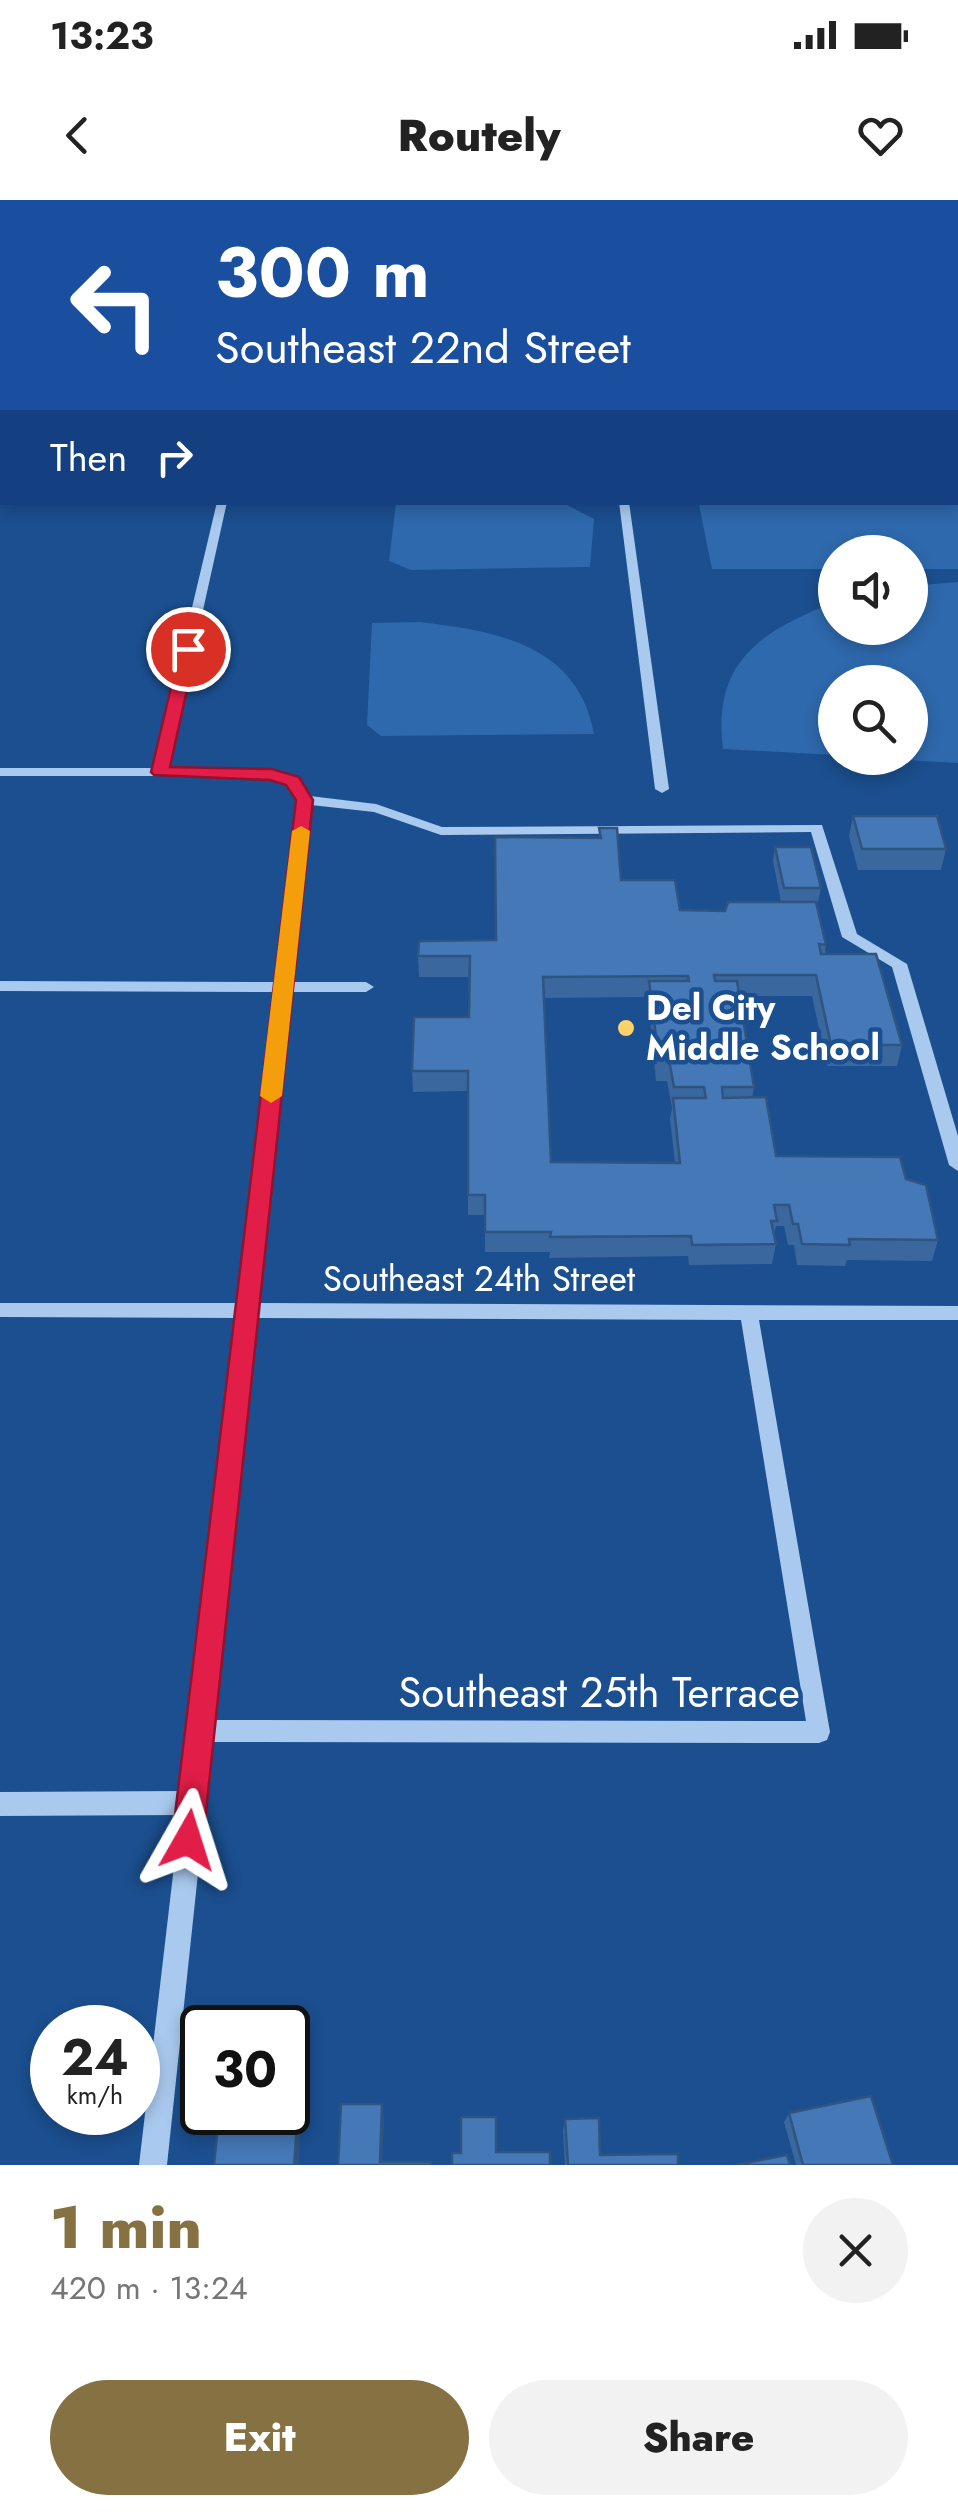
<!DOCTYPE html>
<meta charset="utf-8">
<style>
:root{--surface:#fff;--page:#f2f2f2;--text:#222;--muted:#767676;--accent:#857141}
body{margin:0;font-family:Jost,sans-serif;background:var(--page);color:var(--text);height:100vh;display:flex;flex-direction:column;font-size:38px;white-space:nowrap}
*{box-sizing:border-box;margin:0}
p{font-size:32px;color:var(--muted)}
.icon{flex:none;width:55px;height:55px;fill:none;stroke:currentColor;stroke-width:2;stroke-linecap:round;stroke-linejoin:round}
.map{position:relative;height:1965px;overflow:hidden}
.drawer{display:flex;flex-direction:column;background:var(--surface);flex:1}
.drawer>*{flex:none}
.banner{position:absolute;left:0px;top:0px;width:960px;height:305px;box-shadow:0 5px 15px #0003;background:#1a4fa0;color:#fff;overflow:hidden}
.tools{position:absolute;left:818px;top:335px;display:grid;gap:20px}
.tools a{display:grid;place-items:center;width:110px;height:110px;border-radius:50%;background:var(--surface);box-shadow:0 5px 15px #0003;font-size:50px}
.speed{position:absolute;left:30px;top:1805px;display:flex;gap:20px;font-size:50px;font-weight:700;text-align:center}
.speed>*{display:grid;place-content:center;width:130px;height:130px;border-radius:50%;background:var(--surface);box-shadow:0 5px 15px #0003;line-height:1}
.speed small{font-size:25px;font-weight:400}
.speed .limit{border:5px solid #111;border-radius:15px;background:#fff;color:#111}
.pin{position:absolute;display:grid;place-items:center;width:85px;height:85px;color:#fff;margin:-42px;border:5px solid #fff;border-radius:50%;box-shadow:0 2px 10px #0007}
.me{position:absolute;width:110px;margin:-55px;rotate:6deg;stroke-linejoin:round;filter:drop-shadow(0 0 8px #0008)}
.turn{display:flex;align-items:center;gap:35px;height:210px;padding:0 50px;font-size:45px}
.turn .icon{width:130px;height:130px;stroke-width:2.5}
.turn b{display:block;font-size:70px;line-height:85px}
.then{display:flex;align-items:center;height:95px;padding:0 50px;background:#0003;gap:20px;font-size:38px}
.round{display:grid;place-items:center;flex:none;width:105px;height:105px;border-radius:52px;background:var(--page)}
.overview{display:flex;align-items:center;justify-content:space-between;height:170px;padding:0 50px}
h1{font-size:60px;font-weight:800;line-height:75px;color:var(--accent)}
.primary-button{display:flex;gap:20px;margin-top:auto;padding:20px 50px}
.primary-button a{flex:1;height:115px;border-radius:60px;background:var(--accent);color:#fff;font-size:40px;font-weight:800;line-height:115px;text-align:center}
.primary-button a+a{background:var(--page);color:var(--text)}
.status{display:flex;justify-content:space-between;align-items:center;height:70px;padding:0 50px;background:var(--surface);direction:ltr}
.status svg{height:28px;fill:currentColor}
header{display:flex;justify-content:space-between;align-items:center;height:130px;padding:0 50px;background:var(--surface);font-size:45px;font-weight:800}
.map>svg:first-child{display:block}
.green{fill:#2e69ad}
.lines{fill:none;stroke-linecap:round;stroke-linejoin:round}
.stream{stroke:#9cc4f0;stroke-width:5}
.minor{fill:#a9c9ee;fill-rule:evenodd}
.highway{fill:#fff;fill-rule:evenodd}
.wall{fill:#3a679d;fill-rule:evenodd}
.shaded-wall{fill:#305480}
.building{fill:#4478b7;stroke:#305480;stroke-width:2.5;fill-rule:evenodd}
.route{fill:#e11d48;stroke:#92132f;stroke-width:2.5}
.slow{fill:#f59e0b}
.poi-dot{fill:#ffd166;stroke:#1b4f8f;stroke-width:4}
.labels{text-anchor:middle;stroke-width:9;stroke-linejoin:round;paint-order:stroke}
.poi-label{font-size:35px;font-weight:bold;fill:#fff;stroke:#1b4f8f;text-anchor:start}
.street-label{font-size:35px;fill:#fff;stroke:#1b4f8f}
.near-street-label{font-size:42px;fill:#fff;stroke:#1b4f8f}
</style>
<div class="status"><b>13:23</b><svg viewBox="0 0 49 12"><path d="M0 12V9h3v3zM5 12V6h3v6zM10 12V3h3v9zM15 12V0h3v12zM26 1h20v11H26zM47 4h2v5h-2z"/></svg></div>
<header><svg class="icon" aria-label="back" viewBox="0 0 24 24"><path d="M15 5l-7 7 7 7"/></svg>Routely<svg class="icon" aria-label="heart" viewBox="0 0 24 24"><path d="M12 20l-8-8c-3-5 5-10 8-4 3-6 11-1 8 4z"/></svg></header>
<div class="map">
<svg width="958" height="1965" viewBox="0 0 958 1965">
<rect width="100%" height="100%" fill="#1b4f8f"/>
<path class="green" d="M0 0H466L517 2H2L0 110Z
M958 272V369H910V352H835V369H712L699 305 958 302Z
M396 303H563L594 319 590 367 411 370 389 361Z
M958 382V563L869 558H910V482H835V555L723 549C712 461 761 431 835 402V428H910V386Z
M420 422C497 431 578 445 594 534L381 536 367 525 372 423Z"/>
<g class="lines">
<path class="stream" d="M508 0 530 2"/>
<path class="minor" d="M0 148H2V154H0Z
M0 260H2V270L0 271Z
M217 302H227L168 568H251L293 577 298 578 310 596 376 604 442 627 822 625 857 734 907 764 958 936V971L949 965 892 767 842 737 811 632 441 635 374 612 311 605 293 782H366L374 787 366 792H291L258 1103 958 1106V1120H759L830 1532 827 1540 819 1543 212 1542 167 1965H139L180 1615 0 1616V1592L183 1591 238 1118 0 1117V1103H240L276 792 0 791V781L277 782 298 600 288 584 251 576H0V568H154ZM257 1118 741 1120 806 1521 214 1520Z
M619 302H629L669 589 662 593 655 589Z"/>
<path class="highway" d="M848 0H869L871 2H850Z
M893 0H918L920 2H895Z"/>
</g>
<path class="wall" d="M853 616 946 649 941 670H858L849 636Z
M599 628 621 680 680 710 725 711 781 702 773 661 775 647 821 688 818 702H816L826 745 825 754 902 845 897 866H827L812 796H740L754 887 752 898 776 956 906 979 938 1040 932 1061 847 1060 845 1066 797 1065 794 1045H788L784 1026H776L774 1034 776 1044 772 1064 689 1065 688 1056 549 1058 550 1052H485V1015H468V891L413 892 412 871 469 817 470 777H419L418 756 496 740 599 638ZM648 797 656 881H667L672 908 670 919 675 963 551 962 544 798Z
M789 1913 893 1965H796L784 1922Z
M565 1919 600 1955 678 1965H565L563 1931Z"/>
<path class="shaded-wall" d="M382 1904 384 1917 382 1965H380Z
M297 1925 300 1937 299 1965H294Z"/>
<path class="building" d="M853 616H937L946 649H862Z
M599 628H617L621 680H675L680 710 725 711 728 702H816L826 745 819 744 821 754H876L902 845H831L816 775H714L715 781H737L754 887H722L723 898 766 897 776 956 900 957 906 979 926 985 938 1040 849 1039 850 1045 802 1044 798 1024H793L789 1005H774L777 1021H771L776 1044 692 1045 691 1036 550 1037 551 1032H485V995H468V871H412L414 817H469L470 756H418L419 741 496 740 495 637 601 638ZM688 776 689 781H649L659 860H669L674 887H704L705 893 706 898H673L680 963 551 962 543 777Z
M775 647H811L821 688H784Z
M871 1896 893 1965H803L789 1913Z
M341 1904H382L380 1962H431V1965H338Z
M461 1917H496V1952H550V1965H452V1953H461Z
M599 1918 600 1955 678 1954V1965H568L565 1919Z
M218 1925H297L294 1965H214Z
M787 1955 790 1965H735Z"/>
<path class="route" d="M188 444 196 449 170 567 272 569 299 577 313 600 203 1640 199 1651 188 1655 177 1651 172 1640 296 600 286 585 270 580 154 575 151 572 180 449Z"/>
<path class="slow" d="M301 626 310 631 282 896 271 903 260 896 292 631Z"/>
<circle class="poi-dot" cx="626" cy="828" r="10"/>
<g class="labels">
<g class="poi-label">
<text x="646" y="820">Del City<tspan x="646" dy="40">Middle School</tspan></text>
</g>
<g class="street-label">
<text x="479" y="1091">Southeast 24th Street</text>
</g>
<g class="near-street-label">
<text x="599" y="1507">Southeast 25th Terrace</text>
</g>
</g>
</svg>
<div class="tools">
<a><svg class="icon" aria-label="sound" viewBox="0 0 24 24"><path d="M4 9h4l5-4v14l-5-4H4zM17 9q2 3 0 6"/></svg></a>
<a><svg class="icon" aria-label="search" viewBox="0 0 24 24"><circle cx="10" cy="10" r="6"/><path d="M15 15l6 6"/></svg></a>
</div>
<div class="speed"><div>24<small>km/h</small></div><div class="limit">30</div></div>
<div class="pin" style="left:188px;top:449px;background:#d93025"><svg class="icon" aria-label="arrive" viewBox="0 0 24 24"><path d="M6 21V4h12l-3 4 3 4H6"/></svg></div>
<svg class="me" style="left:188px;top:1640px" viewBox="-20 -20 40 40"><path d="M0-17L14 15 0 8-14 15z" fill="#e11d48" stroke="#fff" stroke-width="4"/></svg>
<div class="banner">
<div class="turn"><svg class="icon" aria-label="left" viewBox="0 0 24 24"><path d="M17 20v-9H6M10 6l-5 5 5 5"/></svg><div><b>300 m</b>Southeast 22nd Street</div></div>
<div class="then">Then<svg class="icon" aria-label="right" viewBox="0 0 24 24"><path d="M7 20v-9h11M14 6l5 5-5 5"/></svg></div>
</div>
</div>
<section class="drawer">
<div class="overview"><div><h1>1 min</h1><p>420 m · 13:24</p></div><a class="round"><svg class="icon" aria-label="close" viewBox="0 0 24 24"><path d="M6 6l12 12M18 6L6 18"/></svg></a></div>
<div class="primary-button"><a>Exit</a><a>Share</a></div>
</section>
